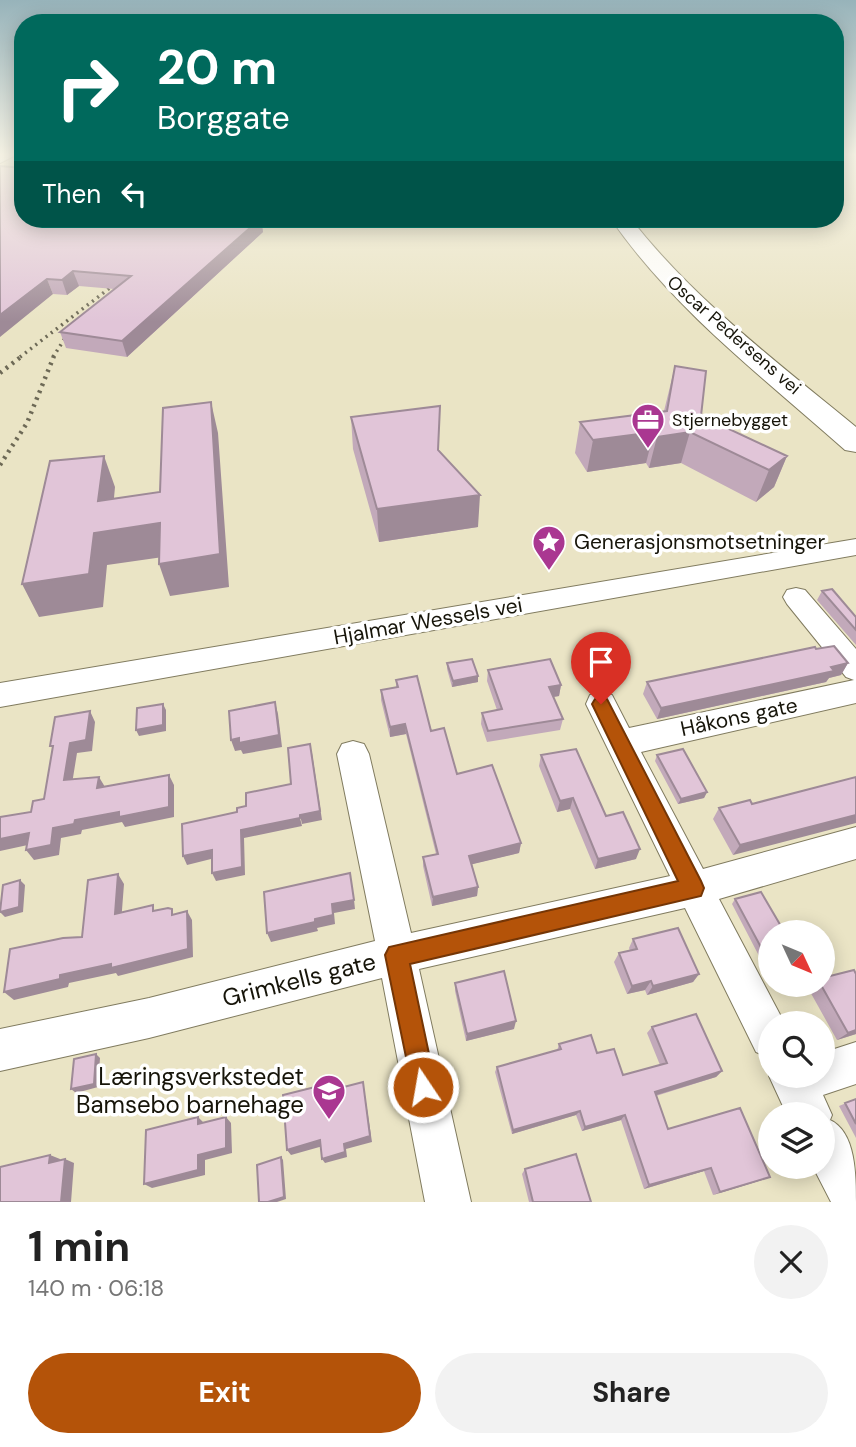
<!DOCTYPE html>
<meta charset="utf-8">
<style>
:root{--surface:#fff;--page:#f2f2f2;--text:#222;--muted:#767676;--accent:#b45309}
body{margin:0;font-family:"DM Sans",sans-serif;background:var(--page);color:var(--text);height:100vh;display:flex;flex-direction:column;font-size:26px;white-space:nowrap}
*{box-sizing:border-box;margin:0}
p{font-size:23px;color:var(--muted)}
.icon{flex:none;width:38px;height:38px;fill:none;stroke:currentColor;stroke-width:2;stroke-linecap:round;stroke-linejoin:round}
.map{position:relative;height:1202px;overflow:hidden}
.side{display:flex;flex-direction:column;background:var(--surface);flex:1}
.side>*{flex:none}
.top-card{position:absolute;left:14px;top:14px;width:830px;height:214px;border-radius:28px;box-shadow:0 4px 18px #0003;background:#00695c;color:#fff;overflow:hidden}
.needle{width:46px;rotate:134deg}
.buttons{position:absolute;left:758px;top:920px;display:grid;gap:14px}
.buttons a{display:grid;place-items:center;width:77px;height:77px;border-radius:50%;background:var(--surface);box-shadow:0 4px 18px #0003;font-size:35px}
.pin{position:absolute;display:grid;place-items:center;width:60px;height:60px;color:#fff;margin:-72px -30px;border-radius:50% 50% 50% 0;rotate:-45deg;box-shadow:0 0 7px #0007}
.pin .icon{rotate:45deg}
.me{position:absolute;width:77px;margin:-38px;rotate:348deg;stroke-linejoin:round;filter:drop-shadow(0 0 5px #0008)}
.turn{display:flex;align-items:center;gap:24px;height:147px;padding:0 28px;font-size:32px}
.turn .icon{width:91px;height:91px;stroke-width:2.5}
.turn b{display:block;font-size:49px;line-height:60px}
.then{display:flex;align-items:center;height:66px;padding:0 28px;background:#0003;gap:14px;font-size:26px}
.round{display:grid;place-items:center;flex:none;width:74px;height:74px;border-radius:37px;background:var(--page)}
.head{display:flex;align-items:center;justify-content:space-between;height:119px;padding:0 28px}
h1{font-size:42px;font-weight:700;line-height:52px}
.cta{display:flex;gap:14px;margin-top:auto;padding:14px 28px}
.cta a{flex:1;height:80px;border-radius:42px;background:var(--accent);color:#fff;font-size:28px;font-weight:700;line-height:80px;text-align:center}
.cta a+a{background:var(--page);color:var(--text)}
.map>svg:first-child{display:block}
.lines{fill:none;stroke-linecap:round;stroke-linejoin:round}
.minor-casing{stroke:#807b5f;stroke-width:2}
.primary-casing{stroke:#807b5f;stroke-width:2}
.minor{fill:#fff;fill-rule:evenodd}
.primary{fill:#fff;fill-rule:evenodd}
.rail-far2{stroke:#6d6956;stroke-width:2.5;stroke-dasharray:2 3.5;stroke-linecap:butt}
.rail-far1{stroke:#6d6956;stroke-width:3.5;stroke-dasharray:2 4.5;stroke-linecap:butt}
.rail{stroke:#6d6956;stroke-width:4.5;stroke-dasharray:2.5 5;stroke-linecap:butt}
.wall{fill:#c2a9ba}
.shaded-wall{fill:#9e8a97}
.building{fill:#e1c5d8;stroke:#9e8a97;stroke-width:2}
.route{fill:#b45309;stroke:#753606;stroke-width:2}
.labels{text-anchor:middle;stroke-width:7;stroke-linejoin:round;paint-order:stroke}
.far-street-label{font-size:18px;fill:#161409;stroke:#fff}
.far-poi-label{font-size:18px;fill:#161409;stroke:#fff;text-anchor:start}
.poi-label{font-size:21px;fill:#161409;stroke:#fff;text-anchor:start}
.street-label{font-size:21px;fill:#161409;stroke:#fff}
.near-street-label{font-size:24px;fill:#161409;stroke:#fff}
.near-poi-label{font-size:24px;fill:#161409;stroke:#fff;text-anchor:end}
</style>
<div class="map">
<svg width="856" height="1202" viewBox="0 0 856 1202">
<rect width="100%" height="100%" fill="#eae4c5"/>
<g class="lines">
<defs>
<path id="minor" d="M3 154H18L0 163V156Z
M856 539V555L0 707V683Z
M796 588 805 590 856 649V703L641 752 703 869 856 827V859L719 899 785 1024H770V1058L756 1052 685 908 419 969 471 1202H425L382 978 149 1038 0 1071V1029L149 998 375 941 337 754 342 744 353 741 364 744 369 754 411 933 670 876 586 704 590 695 601 692 612 695 629 728 854 680 846 677 787 604 783 597 787 590Z
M856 1042V1084L823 1095 832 1115 830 1120C856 1132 856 1176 856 1202H831L813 1167H822V1115H787L769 1076 770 1073V1076H822V1053Z"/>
<path id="primary" d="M611 219H631C694 300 777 362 856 427V452L845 450C763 377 674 310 611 219Z"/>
</defs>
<use href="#minor" class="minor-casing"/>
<use href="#primary" class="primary-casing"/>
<use href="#minor" class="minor"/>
<use href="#primary" class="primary"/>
<path class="rail-far2" d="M177 236 200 219"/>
<path class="rail-far1" d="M20 357 124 277
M53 357 74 324"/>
<path class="rail" d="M0 373 22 356
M0 465 27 423 54 356"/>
</g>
<path class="wall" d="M0 166 171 219 167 222 196 225 205 219H261L263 232 127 357 66 348 60 332 114 289 79 286 67 295 53 294Z
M675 366 701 416 787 456 774 487 756 502 681 463 649 468 646 463 587 472 575 453 580 422 664 411Z
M351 417 439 451 478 527 379 542 353 449Z
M822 591 856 617V645L817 600Z
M816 649 848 663 841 675 829 678 826 682 657 719 643 694 647 682Z
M447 663 478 682 452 687 447 669Z
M488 670 561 685 559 696 553 697 563 719 560 730 487 742 481 724 482 713 497 710 487 681Z
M396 680 431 731 457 774 521 843 519 853 472 864 478 887 477 896 432 906 423 866V857L436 854 406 734 390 737 381 700V690L396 687Z
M541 755 606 816 636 859 595 869 570 809 557 812 539 766Z
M657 755 707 792 704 798 678 804 655 761Z
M856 777 733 855 713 819 719 808 752 804Z
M735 899 770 933V977L732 904Z
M633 939 699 974 693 982 647 995 645 990 627 994 614 962 619 953 630 951 629 948Z
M455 983 514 1029 466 1041 455 991Z
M811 985H822L856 1034 837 1040 808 988Z
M652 1027 722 1071 716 1077 656 1096 668 1129 770 1177 762 1180 713 1195 704 1171 644 1189 621 1120 582 1131 576 1115 512 1134 495 1072 497 1067 557 1051 559 1044 597 1053 623 1075 660 1065 647 1033Z
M856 1099V1138L839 1106Z
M525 1169 591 1202H529L522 1174Z"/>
<path class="shaded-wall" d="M151 219H171L152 234 149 220Z
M260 219H261L263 232 127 357 122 341Z
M73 271 79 286 67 295 62 280Z
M47 279 53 294 0 337V315Z
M211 402 218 433 229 587 170 596 159 564Z
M654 432 646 463 587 472 593 440Z
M690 432 681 463 649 468 657 437Z
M104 456 115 487 111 530 160 523 170 556 107 565 103 607 39 617 22 584 98 501Z
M787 456 774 487 756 502 769 470Z
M480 495 478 527 379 542 377 509Z
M848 663 841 675 829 678 826 682 657 719 661 708Z
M478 676V682L452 687 453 681Z
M561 685 559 696 547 698 549 687Z
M275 702 278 714 282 747 243 754 241 750 235 751 231 740Z
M163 704 166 710V731L139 736 136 730Z
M90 711 95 722 92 751 77 753 71 790 64 780 70 743Z
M405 724 406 734 390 737V727Z
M312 753 322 820 302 824 300 815Z
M169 775 174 785V817L125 827 122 822 82 830 81 834 61 838 59 855 34 860 26 850 53 828 75 820Z
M99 777 105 787 97 788Z
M707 792 704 798 678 804 681 799Z
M573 798 570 809 557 812 560 801Z
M856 815V823L733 855 740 845Z
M300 818 302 826 244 838 245 875 216 881 212 873 241 830Z
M29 833 37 843 0 851V839Z
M521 843 519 853 469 865V856Z
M640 849 636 859 595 869 598 859Z
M212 850 215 858 187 865 183 856Z
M118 874 124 884 121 923 115 914Z
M20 880 25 885 23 912 5 917 0 912Z
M478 887 477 896 432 906 433 897Z
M354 900 355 909 334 913 335 924 317 928 318 931 271 942 267 933 315 919 332 904Z
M187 911 192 920 193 957 118 976 116 973 69 983 68 987 14 1000 4 992Z
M699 974 693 982 647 995 653 986Z
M651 981 645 990 627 994 632 986Z
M516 1021 514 1029 466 1041 467 1034Z
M856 1030V1034L837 1040 848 1033Z
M96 1054 100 1058 98 1087 76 1093 71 1089Z
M722 1071 716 1077 650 1097 655 1092Z
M363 1082 372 1142 346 1149 347 1157 325 1163 322 1159 344 1144Z
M580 1111 576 1115 512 1134 513 1130Z
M625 1115 621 1120 582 1131 585 1127Z
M198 1117 204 1123 198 1124Z
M226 1117 231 1123 232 1153 205 1160V1175L152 1188 144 1184 198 1155Z
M320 1140 323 1146 291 1155 287 1150Z
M50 1155 60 1159 59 1167 49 1163Z
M281 1157 283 1160 286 1199 277 1202H268Z
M65 1159 74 1163 71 1202H61Z
M711 1168 704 1171 644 1189 649 1185Z
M770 1177 762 1180 713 1195 720 1192Z"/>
<path class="building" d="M0 166 23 168V219H151L149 220 196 225 205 219H260L122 341 60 332 131 276 73 271 62 280 47 279 0 315Z
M675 366 706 371 701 416 787 456 769 470 690 432 657 437 654 432 593 440 580 422 667 411Z
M211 402 220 554 159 564 160 523 94 533 89 574 22 584 50 461 104 456 98 501 160 492 163 408Z
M440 406 438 450 480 495 377 509 351 417Z
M832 589 856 617V630L822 591Z
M834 646 848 663 831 667 834 671 661 708 647 682 815 647 816 649Z
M472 659 478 676 453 681 447 663Z
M550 659 561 685 549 687 563 719 488 731 482 713 502 709 488 670Z
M417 676 431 731 444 728 457 774 492 765 521 843 469 856 478 887 433 897 423 857 438 854 405 724 390 727 381 690 398 687 396 680Z
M275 702 279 735 239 743V738L231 740 229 711Z
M163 704V725L136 730 137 708Z
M90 711 86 740 70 743 64 780 99 777 97 788 169 775V807L119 817V812L75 820 74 824 53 828 51 845 26 850 29 833 0 839V817L31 812 33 801 44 799 53 746H50L55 717Z
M310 744 320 811 300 815V818L241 830 242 867 212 873V850L183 856 182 824 237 812V808L246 806V793L291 784 288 748Z
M576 749 606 816 623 812 640 849 598 859 573 798 560 801 541 755Z
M683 749 707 792 681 799 657 755Z
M856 777V815L740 845 719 808 750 800 752 804Z
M350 873 354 900 332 904 333 915 315 919V922L267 933 264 892Z
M118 874 115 914 153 905V911L168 908 172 909V915L187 911 188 949 111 968V964L60 975V979L4 992 10 949 63 938 82 937 88 880Z
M20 880 19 907 0 912 3 885Z
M761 892 785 933H770V964L735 899Z
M678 928 699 974 653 986 651 981 632 986 619 953 637 949 633 939Z
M854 970 856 974V1030L848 1033 821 985H822V978Z
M504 971 516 1021 467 1034 455 983Z
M696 1014 722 1071 655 1092 668 1129 740 1108 770 1177 720 1192 711 1168 649 1185 625 1115 585 1127 580 1111 513 1130 497 1067 561 1049 559 1044 591 1035 597 1053 614 1049 623 1075 667 1063 652 1027Z
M96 1054 94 1084 71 1089 74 1059Z
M335 1082 336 1089 363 1082 370 1136 344 1144 345 1152 322 1159 320 1140 287 1150 283 1095Z
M856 1099V1124L845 1103Z
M198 1117V1124L226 1117V1148L198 1155V1170L144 1184 146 1130Z
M576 1154 591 1202H533L525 1169Z
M50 1155 49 1163 65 1159 61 1202H0V1167Z
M281 1157 284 1197 268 1202H259L257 1165Z"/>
<linearGradient id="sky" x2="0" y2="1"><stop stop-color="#97b3ba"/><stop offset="0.48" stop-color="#f6f3e5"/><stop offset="1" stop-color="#f6f3e5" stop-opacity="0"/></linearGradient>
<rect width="856" height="322" fill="url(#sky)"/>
<path class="route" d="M601 697 607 699 701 881 704 888 701 896 410 964 436 1087 432 1096 423 1100 414 1096 385 955 389 947 678 881 592 704 595 699Z"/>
<defs>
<symbol id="office-pin" viewBox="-11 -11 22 30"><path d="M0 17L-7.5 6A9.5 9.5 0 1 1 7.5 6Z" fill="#aa3791" stroke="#fff"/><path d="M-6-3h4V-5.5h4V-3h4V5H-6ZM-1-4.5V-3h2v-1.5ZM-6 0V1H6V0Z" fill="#fff"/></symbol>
<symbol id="sight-pin" viewBox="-11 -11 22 30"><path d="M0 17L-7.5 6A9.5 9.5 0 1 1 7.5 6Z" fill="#aa3791" stroke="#fff"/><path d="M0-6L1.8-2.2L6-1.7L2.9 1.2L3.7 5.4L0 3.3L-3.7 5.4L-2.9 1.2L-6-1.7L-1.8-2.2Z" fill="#fff"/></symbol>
<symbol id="school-pin" viewBox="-11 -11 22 30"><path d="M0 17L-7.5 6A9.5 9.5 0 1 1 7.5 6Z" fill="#aa3791" stroke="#fff"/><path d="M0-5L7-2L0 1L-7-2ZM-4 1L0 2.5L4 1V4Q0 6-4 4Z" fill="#fff"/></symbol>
</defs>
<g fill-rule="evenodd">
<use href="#office-pin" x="629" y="401" width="38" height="52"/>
<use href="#sight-pin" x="530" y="523" width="38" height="52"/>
<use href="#school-pin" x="310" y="1072" width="38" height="52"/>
</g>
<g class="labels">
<g class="far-street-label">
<text transform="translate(734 335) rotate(41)" y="6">Oscar Pedersens vei</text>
</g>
<g class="far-poi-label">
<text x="672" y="426">Stjernebygget</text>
</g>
<g class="poi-label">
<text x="574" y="549">Generasjonsmotsetninger</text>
</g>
<g class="street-label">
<text transform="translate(428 621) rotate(-10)" y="7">Hjalmar Wessels vei</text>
<text transform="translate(739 717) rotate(-12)" y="7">Håkons gate</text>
</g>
<g class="near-street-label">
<text transform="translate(299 980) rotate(-14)" y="8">Grimkells gate</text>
</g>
<g class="near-poi-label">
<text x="304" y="1085">Læringsverkstedet<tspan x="304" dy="28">Bamsebo barnehage</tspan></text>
</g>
</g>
</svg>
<div class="buttons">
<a><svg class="needle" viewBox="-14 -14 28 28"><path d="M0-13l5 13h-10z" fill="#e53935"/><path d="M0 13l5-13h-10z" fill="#767676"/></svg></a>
<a><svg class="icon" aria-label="search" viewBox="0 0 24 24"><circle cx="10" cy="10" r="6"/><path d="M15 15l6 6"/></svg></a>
<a><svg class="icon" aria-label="layers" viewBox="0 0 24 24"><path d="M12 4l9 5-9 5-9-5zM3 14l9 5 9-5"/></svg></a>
</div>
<div class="pin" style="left:601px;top:704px;background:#d93025"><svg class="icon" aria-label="arrive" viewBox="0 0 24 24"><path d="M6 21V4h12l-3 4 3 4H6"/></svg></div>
<svg class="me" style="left:423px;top:1087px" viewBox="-20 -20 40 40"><circle r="17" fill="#b45309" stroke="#fff" stroke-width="3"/><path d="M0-11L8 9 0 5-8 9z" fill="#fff"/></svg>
<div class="top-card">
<div class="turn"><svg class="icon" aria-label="right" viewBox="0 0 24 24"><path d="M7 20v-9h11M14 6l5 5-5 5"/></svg><div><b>20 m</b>Borggate</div></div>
<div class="then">Then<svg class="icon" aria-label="left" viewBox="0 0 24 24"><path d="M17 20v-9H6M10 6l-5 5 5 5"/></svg></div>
</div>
</div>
<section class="side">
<div class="head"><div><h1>1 min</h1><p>140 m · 06:18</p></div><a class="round"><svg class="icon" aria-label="close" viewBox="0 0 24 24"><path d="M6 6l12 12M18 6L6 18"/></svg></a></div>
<div class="cta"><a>Exit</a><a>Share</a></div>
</section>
